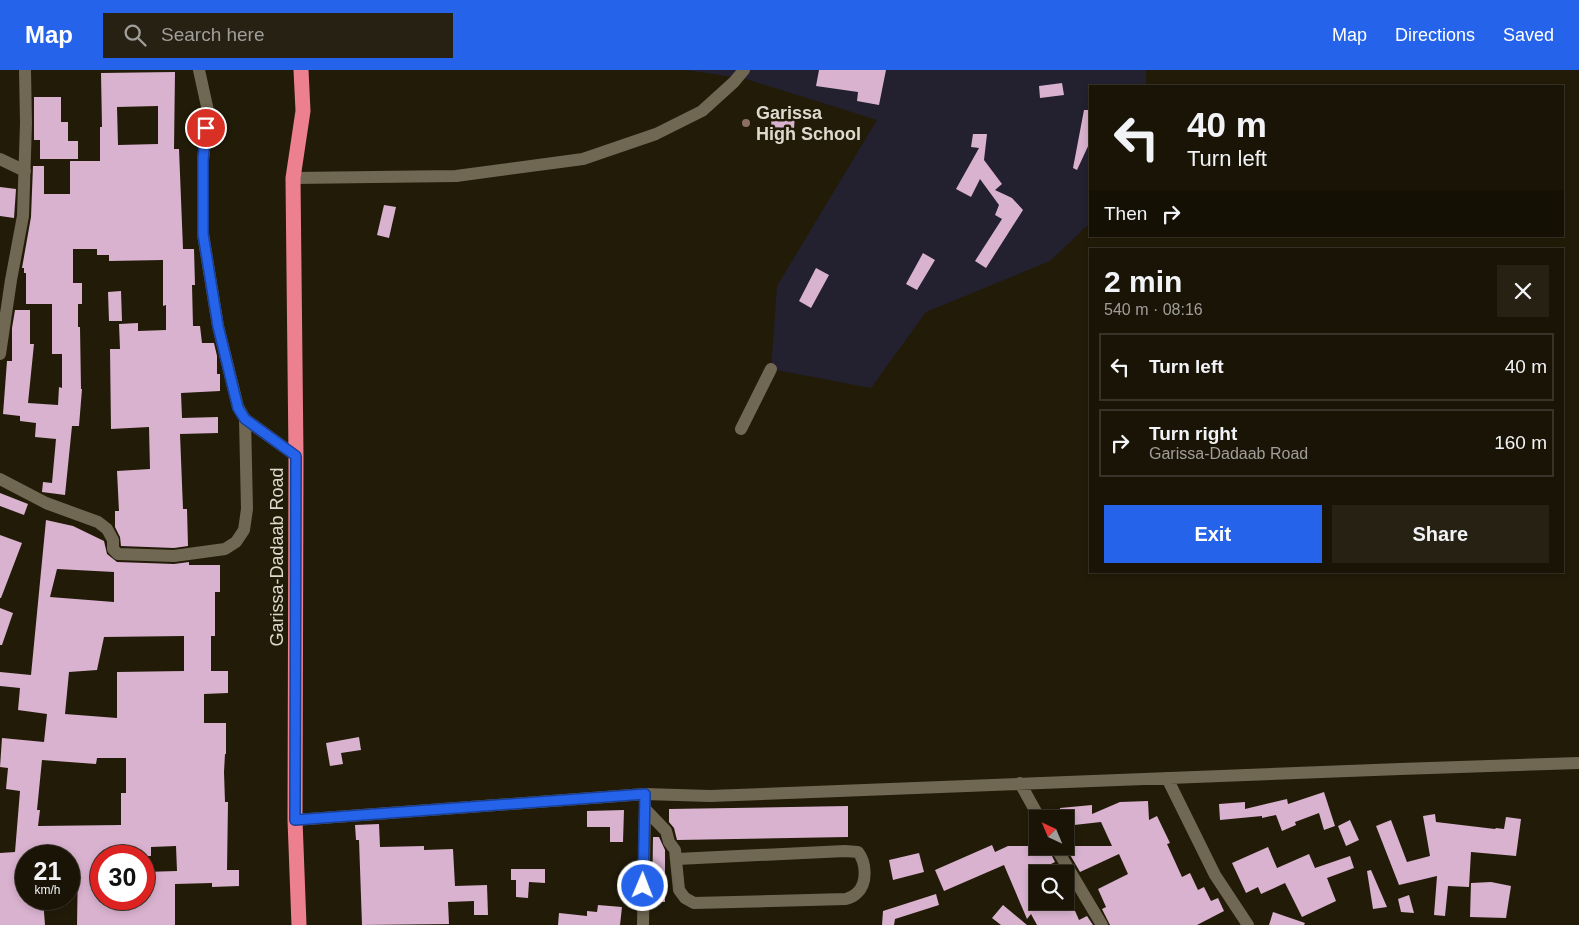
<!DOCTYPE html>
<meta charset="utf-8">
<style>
:root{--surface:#1a1406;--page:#272114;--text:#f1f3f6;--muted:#9f9e9b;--line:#383328;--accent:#2563eb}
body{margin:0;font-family:Arial,sans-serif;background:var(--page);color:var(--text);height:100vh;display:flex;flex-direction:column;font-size:19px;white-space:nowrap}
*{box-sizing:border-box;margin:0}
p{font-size:16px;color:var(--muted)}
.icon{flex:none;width:28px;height:28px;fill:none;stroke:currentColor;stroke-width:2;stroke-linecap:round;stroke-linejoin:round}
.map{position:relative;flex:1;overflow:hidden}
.drawer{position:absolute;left:1089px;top:178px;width:475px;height:325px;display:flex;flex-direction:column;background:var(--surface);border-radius:0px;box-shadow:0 2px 8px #0003,0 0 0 1px var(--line)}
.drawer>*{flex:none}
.guide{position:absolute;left:1089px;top:15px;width:475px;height:152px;border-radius:0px;box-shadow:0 2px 8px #0003,0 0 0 1px var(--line);background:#1a1406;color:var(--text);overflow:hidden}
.needle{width:32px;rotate:316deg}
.buttons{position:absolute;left:1029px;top:740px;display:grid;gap:10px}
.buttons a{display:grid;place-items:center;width:45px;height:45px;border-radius:0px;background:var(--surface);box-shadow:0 2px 8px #0003,0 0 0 1px var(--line);font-size:25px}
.speed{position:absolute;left:15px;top:775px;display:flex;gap:10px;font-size:25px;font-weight:700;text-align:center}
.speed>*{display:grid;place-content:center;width:65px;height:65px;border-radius:50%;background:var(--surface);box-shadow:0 2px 8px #0003,0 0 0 1px var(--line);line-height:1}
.speed small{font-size:12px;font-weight:400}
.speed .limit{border:8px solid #d22;background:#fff;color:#111}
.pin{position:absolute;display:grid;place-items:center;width:42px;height:42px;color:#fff;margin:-21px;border:2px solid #fff;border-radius:50%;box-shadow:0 1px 5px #0007}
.me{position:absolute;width:55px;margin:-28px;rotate:1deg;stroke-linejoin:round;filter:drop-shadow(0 0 4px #0008)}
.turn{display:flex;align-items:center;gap:18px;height:105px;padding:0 15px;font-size:22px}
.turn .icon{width:65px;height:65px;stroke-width:2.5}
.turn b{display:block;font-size:35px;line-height:42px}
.then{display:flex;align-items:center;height:48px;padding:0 15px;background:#0003;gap:10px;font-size:19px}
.round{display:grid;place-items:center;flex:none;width:52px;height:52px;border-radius:0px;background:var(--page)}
.overview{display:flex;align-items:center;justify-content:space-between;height:85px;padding:0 15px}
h1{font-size:30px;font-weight:600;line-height:38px}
.button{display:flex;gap:10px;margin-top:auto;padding:10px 15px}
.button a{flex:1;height:58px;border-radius:0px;background:var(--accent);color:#fff;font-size:20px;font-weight:600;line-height:58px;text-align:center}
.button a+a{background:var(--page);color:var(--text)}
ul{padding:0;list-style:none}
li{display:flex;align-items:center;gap:15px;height:68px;margin:0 10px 8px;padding:0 5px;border:2px solid var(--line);border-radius:0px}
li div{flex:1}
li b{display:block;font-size:19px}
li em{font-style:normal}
header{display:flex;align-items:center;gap:30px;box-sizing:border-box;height:70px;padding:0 25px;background:var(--accent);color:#fff}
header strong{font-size:24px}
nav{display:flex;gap:28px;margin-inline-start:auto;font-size:18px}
.search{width:350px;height:45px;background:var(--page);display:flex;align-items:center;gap:12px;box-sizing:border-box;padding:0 18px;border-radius:0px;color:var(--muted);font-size:19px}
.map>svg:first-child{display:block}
.education{fill:#232030}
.building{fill:#d9b2cf;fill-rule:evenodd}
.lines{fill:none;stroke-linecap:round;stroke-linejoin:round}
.minor{stroke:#716853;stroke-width:12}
.highway{stroke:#ed808f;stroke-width:15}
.route-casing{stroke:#184099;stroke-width:12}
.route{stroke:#2563eb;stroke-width:9}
.education-dot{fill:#8d6e63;stroke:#221b08;stroke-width:2}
.labels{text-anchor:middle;stroke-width:5;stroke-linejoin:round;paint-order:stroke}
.poi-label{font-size:18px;font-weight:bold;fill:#ded9ce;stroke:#221b08;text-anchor:start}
.street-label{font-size:18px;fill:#ded9ce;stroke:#221b08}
</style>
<header>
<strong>Map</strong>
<div class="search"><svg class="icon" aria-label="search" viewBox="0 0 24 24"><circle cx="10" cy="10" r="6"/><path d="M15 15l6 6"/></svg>Search here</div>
<nav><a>Map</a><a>Directions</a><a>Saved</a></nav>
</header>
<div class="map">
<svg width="1579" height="855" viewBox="0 0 1579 855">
<rect width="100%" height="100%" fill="#221b08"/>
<path class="education" d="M686 0H1149L1146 1V16H1090V153L1050 191 926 242 871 318 771 299 777 216 877 50 746 9Z"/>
<path class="building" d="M819 0H886L879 35 857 31 858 22 816 16Z
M175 2 174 79H179L183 179H194L195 215H192L193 256H200L202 273H214L217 286V304H220V321L181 323 182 348 218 347V363L180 364 183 439H187L188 476 174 478 121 476 120 467 115 457V441H119L117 401 150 399 149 357 111 359 110 279H120L119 254 138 253V261L166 260V235L163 236V190L109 191V185H97V179H73V213H82V234H78V257H80L81 319H82L79 356H72L65 425 42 422 43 412 52 413 56 369 35 367 36 353 20 351V346L3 344 7 291H12V258L15 240H30V274H34L28 333 58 335 59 317 62 318V284H52V234H26V203H24V198H22L31 147 33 96H44V124H70V91H100V57H102L101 3ZM158 36V74L118 75 117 37Z
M1062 13 1064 25 1040 28 1039 16Z
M34 27H61V52H68V71H78V89H40V70H34Z
M1084 40H1090V72L1077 100 1073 98Z
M772 42 795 43 794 59 771 57Z
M973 64H987L984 90 1002 114 995 120 1012 128 1023 140 986 198 975 191 1002 149 995 145 999 135 980 109 971 127 956 119 979 78 971 77Z
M0 117 16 119 14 148 0 146Z
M384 135 396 137 389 168 377 165Z
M923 183 935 190 917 220 906 214Z
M816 198 829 205 811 238 799 231Z
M121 221 122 251H109L108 222Z
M0 423 28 434 24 445 0 436Z
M46 450 73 456 104 471 107 484 117 492 174 494 189 492V495H220V522H215V566H211V601H228V623L204 624V653H226V684H225L224 702 225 732H228L227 800H239V816L212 817V813L175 814V855H77L78 794H69V786H26V829H43L45 855H0V783L15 782 20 721 6 719 8 698 0 697 2 668 44 672 47 644 18 640 20 618 0 616V602L31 605ZM57 499 114 502V532L50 527ZM184 566V601L117 602V648L65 644 69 602 97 600 104 567ZM97 688H126V723H121V755L38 756 40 740H37L42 690 96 694ZM176 776 177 801 144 802V829H99L101 786H151V777Z
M0 465 22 473 1 528H0Z
M0 538 13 543 2 575H0Z
M359 667 361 680 341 683 343 694 330 696 326 673Z
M1324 722 1335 756 1324 760 1319 743 1295 752 1296 755 1282 761 1276 745 1262 748V746L1220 750 1219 734 1245 732V739L1287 729 1288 734Z
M1148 731 1149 750 1157 746 1170 773 1167 774 1182 807 1190 803 1198 820 1204 817 1211 831 1218 828 1224 841 1197 855H1110L1102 839 1106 837 1098 819 1128 804 1119 784 1080 802 1065 776H1112L1101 752 1065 756V749H1061L1060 738 1092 735V744L1120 732Z
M848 736V767L677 770 674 758 669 752V739Z
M624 740 623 772H610V757H587V741Z
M1435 744 1436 752 1495 759 1496 758 1504 759 1506 747 1521 749 1516 786 1471 782 1469 817 1448 816 1445 846 1434 845 1437 806 1399 815 1376 756 1391 750 1407 792 1430 786 1423 746Z
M1350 750 1359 770 1346 776 1338 756Z
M379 754 380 777 424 776V780L453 779 455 816 487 815 488 845H474V831L448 832 449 854 362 855 359 770H356L355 755Z
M653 767H659L665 780V832H652Z
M992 775 995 782 1008 776H1047L1055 792 1043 798 1046 804H1038V831H1065V829L1069 827 1079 850 1087 846 1093 855H1037L1031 844 1027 849 1004 795 944 821 935 800Z
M1268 777 1277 798 1309 784 1315 798 1350 786 1354 798 1327 808 1336 831 1302 847 1285 813 1261 824 1258 817 1246 823 1232 793Z
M919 783 924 802 893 810 889 790Z
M511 799H545V813L529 812 528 828 516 827V810H511Z
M1371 800 1387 837 1373 839 1367 801Z
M1491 812 1511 816 1506 848 1470 847 1471 813Z
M936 824 939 835 895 849 894 855H882L883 841Z
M1409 825 1414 843 1401 842 1398 829Z
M598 835 622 837 620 855H558L559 843 587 846V841L597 842Z
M1003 835 1027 855H1001L992 848Z
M1273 842 1305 853 1304 855H1269Z"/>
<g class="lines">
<path class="minor" d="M199 0 208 41 203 90V164L218 256 238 337 245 349 296 386
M0 89 25 101
M293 108 456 106 583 89 656 64 702 41 734 12 744 0
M0 284 11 210 23 146 26 53 25 0
M741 359 771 299
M0 409 46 433 98 452 107 459 113 470V479L118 484 174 486 225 479 236 472 244 460 247 439 245 349
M1167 708 1215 805 1248 855
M1020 713 1040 749
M645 739 666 761 669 772 675 780 679 820 685 828 694 833 846 829C850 828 854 826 857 823 868 813 866 792 858 782L845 781 677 789
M295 750 645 724 710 726 1400 699 1579 693
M1055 776 1102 855
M643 855 645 734"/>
<path class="highway" d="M299 855 295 750 296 386 293 108 303 41 301 0"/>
</g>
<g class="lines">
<defs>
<path id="route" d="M206 58 203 90V164L218 256 238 338 245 349 296 386 295 750 645 724 643 816"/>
</defs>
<use href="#route" class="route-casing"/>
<use href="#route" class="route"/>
</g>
<circle class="education-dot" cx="746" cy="53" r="5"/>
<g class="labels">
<g class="poi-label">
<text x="756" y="49">Garissa<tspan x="756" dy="21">High School</tspan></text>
</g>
<g class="street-label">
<text transform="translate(277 487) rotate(-90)" y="6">Garissa-Dadaab Road</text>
</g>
</g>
</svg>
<div class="buttons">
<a><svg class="needle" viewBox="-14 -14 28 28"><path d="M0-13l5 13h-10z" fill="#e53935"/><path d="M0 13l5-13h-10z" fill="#9f9e9b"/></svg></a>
<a><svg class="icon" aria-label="search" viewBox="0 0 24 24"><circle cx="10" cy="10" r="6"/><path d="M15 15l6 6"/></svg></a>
</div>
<div class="speed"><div>21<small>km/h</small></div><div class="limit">30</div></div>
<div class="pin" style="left:206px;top:58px;background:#d93025"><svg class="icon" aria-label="arrive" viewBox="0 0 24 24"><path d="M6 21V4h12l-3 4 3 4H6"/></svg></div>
<svg class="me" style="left:643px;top:816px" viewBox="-20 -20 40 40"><circle r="17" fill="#2563eb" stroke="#fff" stroke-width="3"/><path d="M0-11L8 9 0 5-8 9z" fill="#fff"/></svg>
<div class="guide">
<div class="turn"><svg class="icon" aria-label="left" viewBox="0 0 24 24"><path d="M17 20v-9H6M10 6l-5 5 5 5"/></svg><div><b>40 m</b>Turn left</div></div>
<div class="then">Then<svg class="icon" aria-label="right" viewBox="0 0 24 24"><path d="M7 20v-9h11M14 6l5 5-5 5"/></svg></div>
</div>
<section class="drawer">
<div class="overview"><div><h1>2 min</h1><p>540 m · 08:16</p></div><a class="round"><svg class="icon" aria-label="close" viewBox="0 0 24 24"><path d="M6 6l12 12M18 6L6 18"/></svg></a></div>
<ul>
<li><svg class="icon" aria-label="left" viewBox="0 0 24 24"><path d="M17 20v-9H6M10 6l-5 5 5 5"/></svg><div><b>Turn left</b></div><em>40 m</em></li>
<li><svg class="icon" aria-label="right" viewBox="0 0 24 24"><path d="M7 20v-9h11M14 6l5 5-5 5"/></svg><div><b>Turn right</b><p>Garissa-Dadaab Road</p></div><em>160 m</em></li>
</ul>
<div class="button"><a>Exit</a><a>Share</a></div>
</section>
</div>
